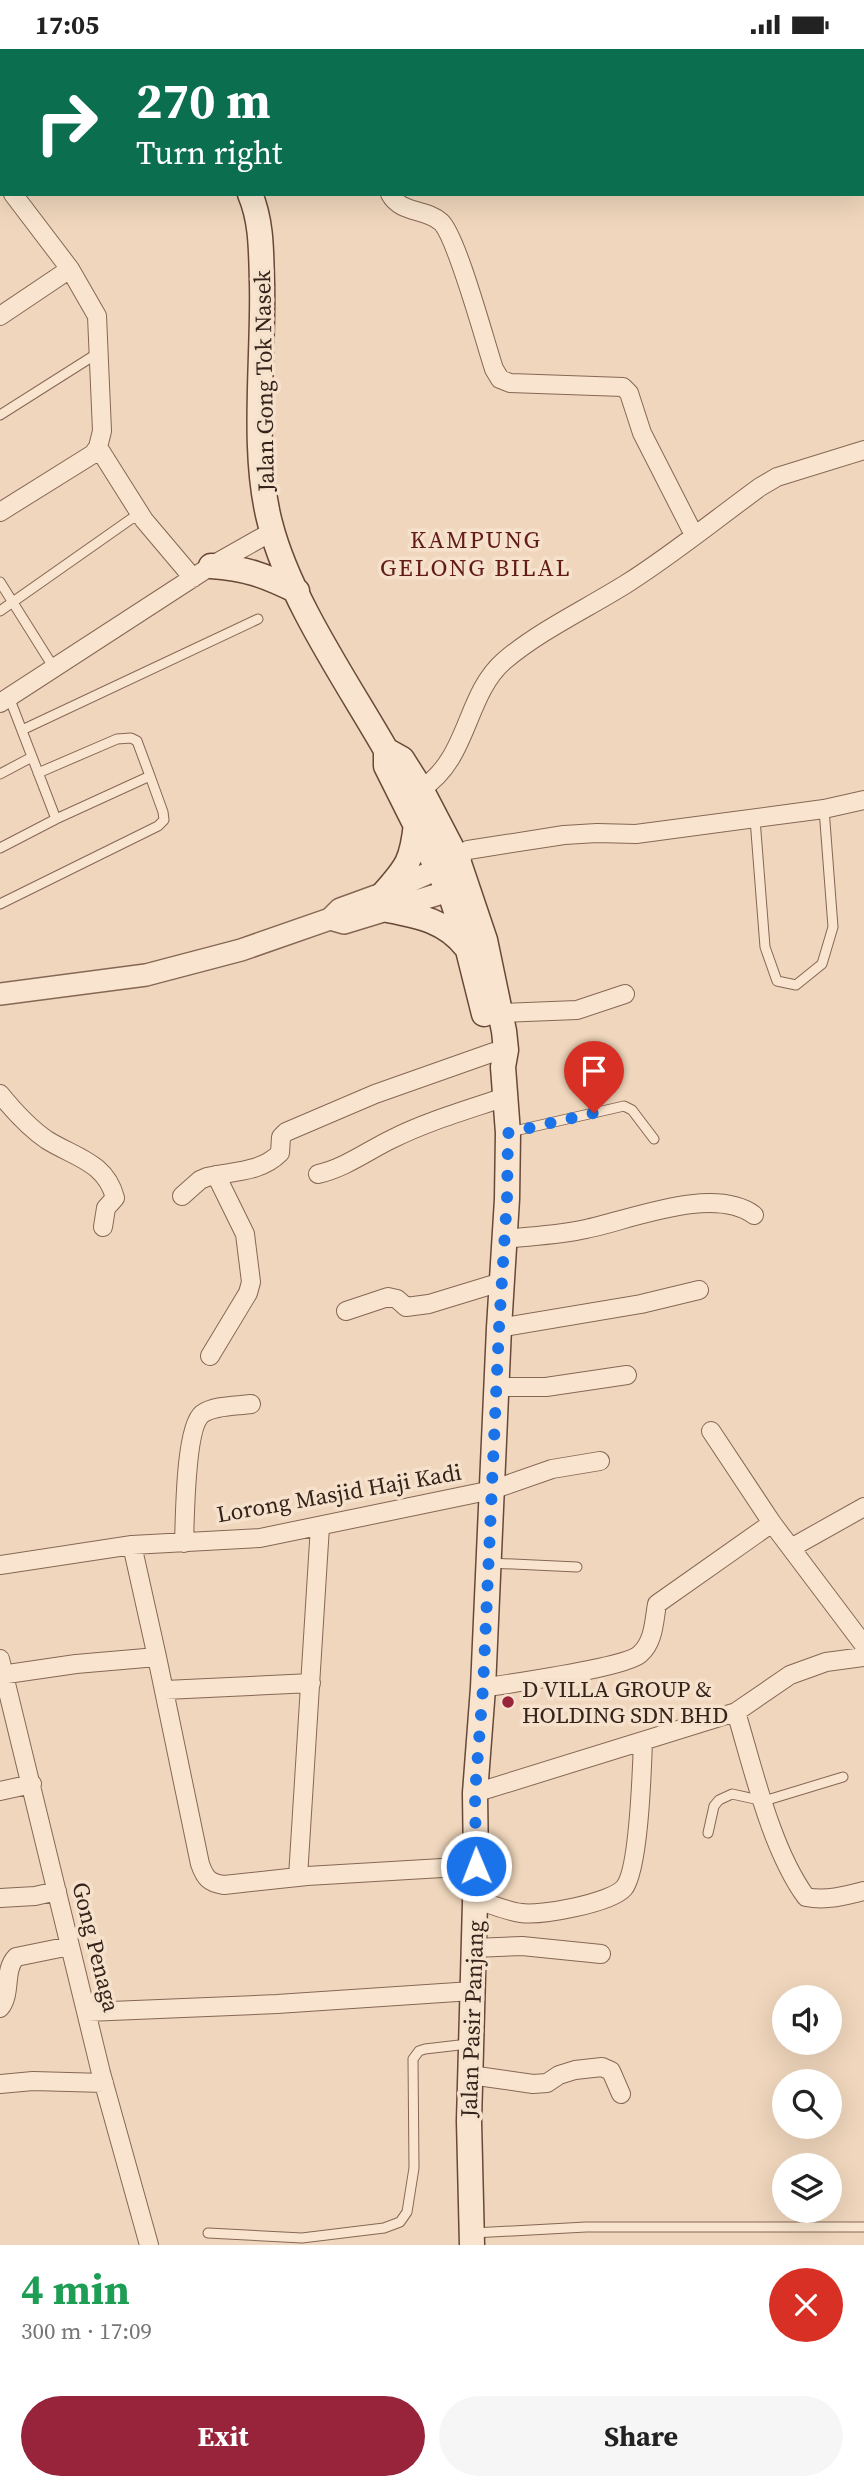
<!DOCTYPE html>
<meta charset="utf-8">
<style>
:root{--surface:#fff;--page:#f6f6f6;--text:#222;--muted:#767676;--accent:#97243a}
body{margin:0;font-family:"Source Serif 4",serif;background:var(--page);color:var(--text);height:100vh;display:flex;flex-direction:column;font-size:26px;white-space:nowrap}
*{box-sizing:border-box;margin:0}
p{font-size:23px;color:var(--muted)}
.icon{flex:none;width:38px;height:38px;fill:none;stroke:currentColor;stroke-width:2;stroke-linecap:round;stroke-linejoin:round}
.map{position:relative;height:2196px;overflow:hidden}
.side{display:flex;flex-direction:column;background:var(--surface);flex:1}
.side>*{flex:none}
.hud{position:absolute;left:0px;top:0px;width:864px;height:147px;box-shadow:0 7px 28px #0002;background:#0b6e4f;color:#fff;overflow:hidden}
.tools{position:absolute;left:772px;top:1936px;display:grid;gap:14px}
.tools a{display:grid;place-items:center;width:70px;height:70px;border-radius:50%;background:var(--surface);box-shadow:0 7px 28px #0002;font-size:35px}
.pin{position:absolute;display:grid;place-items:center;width:60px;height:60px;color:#fff;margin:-72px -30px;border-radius:50% 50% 50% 0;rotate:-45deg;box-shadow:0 0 7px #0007}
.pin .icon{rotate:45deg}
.me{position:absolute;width:77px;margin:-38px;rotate:359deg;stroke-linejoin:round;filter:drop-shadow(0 0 5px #0008)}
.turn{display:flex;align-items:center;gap:24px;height:147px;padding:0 21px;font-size:32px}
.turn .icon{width:91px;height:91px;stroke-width:2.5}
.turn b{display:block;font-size:49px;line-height:60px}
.round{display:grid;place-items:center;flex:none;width:74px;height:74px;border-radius:37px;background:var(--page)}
.head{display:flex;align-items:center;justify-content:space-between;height:119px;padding:0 21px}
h1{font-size:42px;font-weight:700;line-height:52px;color:#1e9e55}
.action{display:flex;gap:14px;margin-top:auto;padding:14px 21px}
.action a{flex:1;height:80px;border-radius:42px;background:var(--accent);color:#fff;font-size:28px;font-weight:700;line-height:80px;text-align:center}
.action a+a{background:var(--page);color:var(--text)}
.status{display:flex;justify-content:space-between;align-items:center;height:49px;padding:0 35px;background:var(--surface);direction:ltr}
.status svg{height:19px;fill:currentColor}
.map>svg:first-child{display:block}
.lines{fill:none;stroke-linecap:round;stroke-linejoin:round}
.service-casing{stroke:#866755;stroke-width:11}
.minor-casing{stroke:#866755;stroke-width:20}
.tertiary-casing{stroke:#866755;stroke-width:24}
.secondary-casing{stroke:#684839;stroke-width:27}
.service{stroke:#f9e5cf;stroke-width:9}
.minor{stroke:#f9e5cf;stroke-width:18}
.tertiary{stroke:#f9e5cf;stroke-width:21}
.secondary{stroke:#f9e5cf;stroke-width:24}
.route{stroke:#1a73e8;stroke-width:12;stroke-dasharray:0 21.6}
.poi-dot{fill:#97243a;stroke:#f6e2cc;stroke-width:2.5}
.labels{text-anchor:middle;stroke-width:7;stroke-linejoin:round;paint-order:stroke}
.street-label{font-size:23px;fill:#35231b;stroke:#f6e2cc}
.poi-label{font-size:23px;fill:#35231b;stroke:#f6e2cc;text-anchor:start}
.neighbourhood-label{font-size:24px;letter-spacing:2px;fill:#631b19;stroke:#f6e2cc}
</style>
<div class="status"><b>17:05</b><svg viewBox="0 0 49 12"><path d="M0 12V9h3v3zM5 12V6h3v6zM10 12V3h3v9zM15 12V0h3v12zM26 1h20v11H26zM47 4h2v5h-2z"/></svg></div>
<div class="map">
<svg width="864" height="2196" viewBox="0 0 864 2196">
<rect width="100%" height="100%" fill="#efd6bc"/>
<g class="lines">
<defs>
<path id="service" d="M13 0 14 2
M0 366 98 304
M0 533 54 619
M0 562 131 470 140 468 143 470
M9 648 56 770
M22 681 258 570
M0 725 32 708
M755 770 765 898 777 932 796 936 822 915 833 878 824 760
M0 799 56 770 150 727 137 692 131 689 117 690 38 724
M0 855 158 777 164 771 163 763 150 727
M510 1083 624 1057 632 1061 654 1090
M490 1514 577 1518
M708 1784 714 1757 719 1751 732 1745 764 1752 843 1728
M208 2184 302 2189 384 2179 400 2173 407 2163 414 2119 413 2010 419 2002 425 2000 468 1995
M473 2184 586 2178H864"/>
<path id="minor" d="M109 0 110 2
M180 2 196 0
M0 128 2 130
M390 145C401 165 425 159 441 173 457 188 485 293 494 320L500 330 510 334 623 338 629 344 642 384 694 486
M0 267 70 220
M98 398 144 471 193 529
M0 463 93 405 98 398 102 382 97 267 70 220 13 145
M0 654 211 517 273 482
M421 740C469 710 465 646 504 612 539 582 586 560 626 535 672 506 716 470 760 438L777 428 864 401
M458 811 468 801 564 786 597 784 636 785 824 760 864 751
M500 964 577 961 625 945
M0 1045C13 1061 29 1079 47 1091 74 1108 106 1113 115 1149L106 1159 103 1178
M318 1125C345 1119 367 1102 392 1090 428 1072 467 1061 505 1048
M182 1147 200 1131 207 1128C232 1122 260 1124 280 1104L281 1088 286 1083 375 1045 494 1003
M505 1190C532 1187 559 1186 586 1180 630 1171 713 1136 754 1166
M346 1262 388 1248 397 1250 406 1258 429 1255 501 1233
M499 1279 641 1255 699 1241
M210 1307 248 1244 251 1233 245 1185 216 1126
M496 1338H546L627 1326
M711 1382 772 1474 864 1596
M184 1494C185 1470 185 1379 202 1365 214 1356 237 1357 251 1355
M132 1496 157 1608
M791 1499 864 1458
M0 1516 132 1496 260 1489 492 1441 552 1420 600 1412
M0 1610 101 2024 149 2196
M0 1626 76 1615 157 1608 200 1815C205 1829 209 1834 224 1836L307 1827 476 1817
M483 1639C510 1634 625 1619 640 1605 654 1593 654 1572 657 1555L772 1474
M165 1641 311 1634
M736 1663C753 1719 771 1800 806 1848 826 1852 845 1847 864 1842
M0 1742 32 1735
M475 1744 736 1663 790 1626 826 1613 864 1608
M298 1828 320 1477
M0 1849 35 1847 57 1842
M475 1850C490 1855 506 1862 521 1864 541 1867 611 1854 624 1839 639 1821 642 1719 643 1692
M474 1899 522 1897 601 1905
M0 1959C12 1944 3 1922 16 1908L70 1897
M87 1963 277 1955 472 1942
M470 2026 533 2035 547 2034 559 2026 575 2021 602 2018 611 2022 621 2045
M0 2035 33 2032 104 2034"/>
<path id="tertiary" d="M330 870 344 874 462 838
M0 945 146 926 241 901 330 870 340 860 384 844 451 814"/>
<path id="secondary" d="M141 0 142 2
M165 0 167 2
M250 145C262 173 261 204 262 234 264 309 251 402 270 474 289 549 347 633 386 701V717L451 847 466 893 484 965
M211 517C246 519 266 527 297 542
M386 701 402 710 421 740 458 811 485 891 504 982 506 1001 503 1018 508 1084 507 1150 499 1279 483 1639 475 1744 476 1817 469 2072 472 2196
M384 844C408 817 412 811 416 775
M388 861C419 867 446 872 466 898"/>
</defs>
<use href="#service" class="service-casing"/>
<use href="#minor" class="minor-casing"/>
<use href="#tertiary" class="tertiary-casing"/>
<use href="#secondary" class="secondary-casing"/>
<use href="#service" class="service"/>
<use href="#minor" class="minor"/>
<use href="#tertiary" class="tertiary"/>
<use href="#secondary" class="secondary"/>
</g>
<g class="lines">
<path class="route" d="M476 1817 475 1744 483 1639 499 1279 507 1150 508 1084 594 1064"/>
</g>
<circle class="poi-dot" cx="508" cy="1653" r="7"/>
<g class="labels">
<g class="street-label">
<text transform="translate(264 332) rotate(-91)" y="8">Jalan Gong Tok Nasek</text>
<text transform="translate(339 1444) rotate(-10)" y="8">Lorong Masjid Haji Kadi</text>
<text transform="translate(96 1898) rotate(76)" y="8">Gong Penaga</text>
<text transform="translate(472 1970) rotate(-88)" y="8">Jalan Pasir Panjang</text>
</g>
<g class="poi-label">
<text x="522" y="1648">D VILLA GROUP &amp;<tspan x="522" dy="26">HOLDING SDN BHD</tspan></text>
</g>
<g class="neighbourhood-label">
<text x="476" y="499">KAMPUNG<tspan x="476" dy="28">GELONG BILAL</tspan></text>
</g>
</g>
</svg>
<div class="tools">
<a><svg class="icon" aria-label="sound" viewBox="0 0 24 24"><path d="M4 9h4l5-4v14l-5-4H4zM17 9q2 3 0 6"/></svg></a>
<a><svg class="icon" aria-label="search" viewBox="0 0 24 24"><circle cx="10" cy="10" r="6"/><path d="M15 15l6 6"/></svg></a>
<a><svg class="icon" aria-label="layers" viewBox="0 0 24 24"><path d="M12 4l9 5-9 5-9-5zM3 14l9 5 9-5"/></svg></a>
</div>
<div class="pin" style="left:594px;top:1064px;background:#d93025"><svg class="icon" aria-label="arrive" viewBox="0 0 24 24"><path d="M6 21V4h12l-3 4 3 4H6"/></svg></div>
<svg class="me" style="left:476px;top:1817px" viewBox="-20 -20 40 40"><circle r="17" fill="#1a73e8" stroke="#fff" stroke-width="3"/><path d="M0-11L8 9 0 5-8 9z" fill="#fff"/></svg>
<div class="hud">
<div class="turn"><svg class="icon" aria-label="right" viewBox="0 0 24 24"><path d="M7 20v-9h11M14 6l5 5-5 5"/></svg><div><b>270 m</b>Turn right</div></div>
</div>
</div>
<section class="side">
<div class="head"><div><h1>4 min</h1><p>300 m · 17:09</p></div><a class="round" style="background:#d93025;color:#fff"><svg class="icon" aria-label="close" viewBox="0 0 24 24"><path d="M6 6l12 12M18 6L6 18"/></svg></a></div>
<div class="action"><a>Exit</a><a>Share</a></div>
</section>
